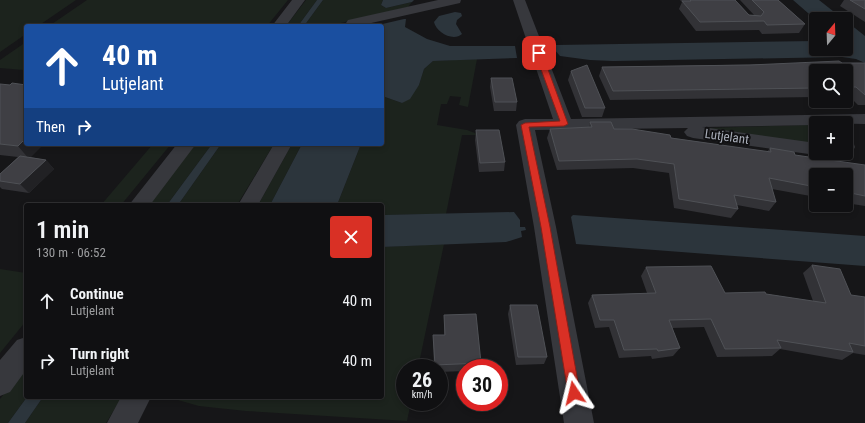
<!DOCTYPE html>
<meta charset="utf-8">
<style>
:root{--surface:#101012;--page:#19191b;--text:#f1f3f6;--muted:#9c9d9f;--line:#303032}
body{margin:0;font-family:"Roboto Condensed",sans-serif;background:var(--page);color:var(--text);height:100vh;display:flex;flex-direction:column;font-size:15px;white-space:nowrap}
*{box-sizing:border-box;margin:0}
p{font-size:13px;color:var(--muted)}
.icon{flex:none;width:22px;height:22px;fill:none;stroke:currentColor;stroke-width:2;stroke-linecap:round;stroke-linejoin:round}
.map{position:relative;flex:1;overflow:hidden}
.drawer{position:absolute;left:24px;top:203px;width:360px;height:196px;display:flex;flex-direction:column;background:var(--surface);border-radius:4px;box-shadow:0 2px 6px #0003,0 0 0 1px var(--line)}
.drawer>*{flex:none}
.banner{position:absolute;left:24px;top:24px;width:360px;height:122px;border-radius:4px;box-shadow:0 2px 6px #0003,0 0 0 1px var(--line);background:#1a4fa0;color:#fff;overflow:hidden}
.needle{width:26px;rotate:19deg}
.buttons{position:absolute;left:809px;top:12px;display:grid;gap:8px}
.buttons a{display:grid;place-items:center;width:44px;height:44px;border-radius:4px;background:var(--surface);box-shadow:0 2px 6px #0003,0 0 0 1px var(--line);font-size:20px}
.speed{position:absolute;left:396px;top:359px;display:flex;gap:8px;font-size:20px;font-weight:700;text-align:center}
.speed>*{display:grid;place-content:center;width:52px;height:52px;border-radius:50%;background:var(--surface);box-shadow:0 2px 6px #0003,0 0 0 1px var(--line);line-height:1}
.speed small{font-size:10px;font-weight:400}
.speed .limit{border:6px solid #d22;background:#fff;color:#111}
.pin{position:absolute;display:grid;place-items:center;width:34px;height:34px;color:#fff;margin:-17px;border-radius:8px;box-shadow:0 2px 6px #0006}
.me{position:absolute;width:44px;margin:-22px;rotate:350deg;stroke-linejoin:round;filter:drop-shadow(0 0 3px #0008)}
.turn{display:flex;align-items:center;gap:14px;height:84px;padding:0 12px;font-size:18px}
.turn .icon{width:52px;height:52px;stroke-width:2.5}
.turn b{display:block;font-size:28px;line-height:34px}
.then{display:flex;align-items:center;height:38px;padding:0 12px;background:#0003;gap:8px;font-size:15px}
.round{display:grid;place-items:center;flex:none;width:42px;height:42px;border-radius:4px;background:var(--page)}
.overview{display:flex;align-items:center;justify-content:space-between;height:68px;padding:0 12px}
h1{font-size:24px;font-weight:600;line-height:30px}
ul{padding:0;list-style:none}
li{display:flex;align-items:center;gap:12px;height:60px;padding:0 12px}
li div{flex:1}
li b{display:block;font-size:15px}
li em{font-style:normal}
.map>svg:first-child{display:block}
.green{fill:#1c231d}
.water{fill:#2c353c}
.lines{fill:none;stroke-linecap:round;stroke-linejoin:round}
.street{fill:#37383d;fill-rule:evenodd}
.wall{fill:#323236}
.shaded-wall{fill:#212124}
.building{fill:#3f3f44;stroke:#4f5156}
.route{fill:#d93025;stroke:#8d1f18}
.labels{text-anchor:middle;stroke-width:4;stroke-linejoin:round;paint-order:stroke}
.street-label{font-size:13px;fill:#a8adb8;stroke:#111113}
</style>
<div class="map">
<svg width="865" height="423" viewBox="0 0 865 423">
<rect width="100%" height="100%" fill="#161618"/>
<path class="green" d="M0 0H76L38 26H26V34L0 52Z
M87 0H288L267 26H49Z
M306 0H317L298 26H286Z
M323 0H383L381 5 386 8 412 2 408 7 341 23 340 26H304Z
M26 42V68L24 70 0 68V60Z
M477 59 468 107 459 105 461 97 450 96 447 104H441L437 125 467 130 480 135H462L446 214 382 215V205H337L361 144H382V97H385L402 103 419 85 424 69 433 61Z
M811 125 816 126V144L704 128Z
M153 144H171L121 205H101Z
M195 144H212L167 205H148Z
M221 144H274L237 205H178Z
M292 144H302L270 205H258Z
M444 244 418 368H405V402H411L407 421 246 411 199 406 171 398 382 397V247Z
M0 269 26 273V321L0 353Z
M26 365 27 397 8 423H0V399Z
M43 397H122L106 423H25Z"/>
<path class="water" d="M317 0H323L304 26H298Z
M383 0H414L412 2 386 8 381 5Z
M793 0H819L843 19H816V20Z
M455 12 461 13 462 16 457 20 456 24 462 34C453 42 436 32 434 22L439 16Z
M404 19H406L405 27 427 39 450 46H515L517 58 433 61 424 69 419 85 410 99 402 103 385 97H382V26H374Z
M846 21 865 36V63L856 59 842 57 613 61 590 60 560 56 553 48 556 45 816 41V49H846Z
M212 144H221L178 205H167Z
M302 144H361L337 205H270Z
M514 212 520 220V227H525L526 230 521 231 522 237 506 242 382 247V215Z
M573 215 865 236V266L576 244 571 217Z
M27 397H43L25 423H8Z"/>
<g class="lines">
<path class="street" d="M292 0H305L286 26H272Z
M438 0H461L460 3 358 26H344L348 20Z
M513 0H525L571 119 865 114V124L816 123V125L702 127 816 143V153H823L816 155 693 138 687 136 684 132 688 128 535 130 556 227 594 423H564L534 227 516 125 519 121 525 119H553Z
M846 137 852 139 855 147 853 151 846 153Z
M177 144H196L150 205H129Z
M274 144H292L258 205H238Z
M26 337V370L10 392 0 396V360L17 340Z
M121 397H151L138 423H107Z"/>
</g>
<path class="wall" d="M680 0H735L749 15H754L740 0H778L805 24 799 33 762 34 759 30 696 31 679 9 682 2Z
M844 0H865V22L840 6Z
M842 63H865V105H858L849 96H846V71H816V97L610 100 599 76 602 67Z
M571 71 605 108 602 117H582L568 80Z
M491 78 517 102 516 111H494L490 87Z
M0 84 30 157 46 160 54 169 29 193 2 189 0 187V174L18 157 0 155Z
M590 122 614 129 767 152 770 148 795 155 865 165V206L846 203V175H816V197L772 189 776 202 769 211 737 205 738 209 731 218 674 208 669 173 633 168 557 170 547 138 550 129 589 127Z
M476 130 505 162 504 171 479 172 475 140Z
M812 265 851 295 865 297V355L853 353 842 360 780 349 772 356 717 357 704 327 672 328 680 348 673 356 652 359 651 356 619 358 609 327 595 328 588 303 592 295 647 293 641 276 646 267 725 293 766 294 813 301 803 273Z
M510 305 547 357 544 364 516 365 508 314Z
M444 315 481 363 480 368H465V371L439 372V368H434L433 335H444Z"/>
<path class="shaded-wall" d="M26 138V144H44L29 159 18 146Z
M46 160 54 169 29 193 20 184Z"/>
<path class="building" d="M690 0H735L749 15 761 16 764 12 752 0H778L805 24 767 25 764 21 700 22 682 1H691Z
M850 0H865V9Z
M839 61 842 63H865V95L856 87H846V71H816V88L613 91 602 67 750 65Z
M587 65 605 108H585L571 71Z
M491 78H512L517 102H495Z
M12 83 26 85V138L18 146 0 144V84L10 85Z
M590 122H611L614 129H632L670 135 671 138 771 152 770 148 794 152 795 155 865 165V196L846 192V175H816V187L769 178 776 202 734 195 738 209 679 199 674 164 637 159 559 161 550 129 592 127Z
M476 130H499L505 162 480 163Z
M20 156 46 160 20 184 0 181V174Z
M812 265 840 269 851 295 865 297V346L849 343 853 352 777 340 781 348 725 349 711 319 669 320 680 348 658 351 657 349 624 350 614 320H600L592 295 656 293 646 267 711 266 725 293 765 292 766 294 826 303Z
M510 305H537L547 357H518Z
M476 314 481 363 435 365 433 335H445L444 315Z"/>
<path class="route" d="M539 51 542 53 568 124 564 126 529 127 550 227 580 393 578 397 574 399 570 397 568 393 541 227 521 125 525 123 560 121 535 53Z"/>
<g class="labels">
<g class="street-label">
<text transform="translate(727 136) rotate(8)" y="5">Lutjelant</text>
</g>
</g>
</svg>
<div class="buttons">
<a><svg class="needle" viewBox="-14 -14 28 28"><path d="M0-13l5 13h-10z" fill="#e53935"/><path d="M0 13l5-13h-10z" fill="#9c9d9f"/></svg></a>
<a><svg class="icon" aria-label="search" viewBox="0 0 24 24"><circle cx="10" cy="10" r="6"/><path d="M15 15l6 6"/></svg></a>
<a>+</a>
<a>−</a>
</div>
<div class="speed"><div>26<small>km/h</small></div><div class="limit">30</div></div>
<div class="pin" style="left:539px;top:53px;background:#d93025"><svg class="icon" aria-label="arrive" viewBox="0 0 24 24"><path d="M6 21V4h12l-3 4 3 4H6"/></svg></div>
<svg class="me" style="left:574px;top:393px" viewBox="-20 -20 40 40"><path d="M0-17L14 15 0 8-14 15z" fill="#d93025" stroke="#fff" stroke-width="4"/></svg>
<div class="banner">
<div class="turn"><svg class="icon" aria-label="ahead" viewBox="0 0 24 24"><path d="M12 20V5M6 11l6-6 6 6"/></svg><div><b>40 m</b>Lutjelant</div></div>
<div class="then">Then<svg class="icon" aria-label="right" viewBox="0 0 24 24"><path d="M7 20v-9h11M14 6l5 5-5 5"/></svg></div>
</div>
<section class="drawer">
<div class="overview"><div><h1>1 min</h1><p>130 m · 06:52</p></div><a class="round" style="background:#d93025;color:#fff"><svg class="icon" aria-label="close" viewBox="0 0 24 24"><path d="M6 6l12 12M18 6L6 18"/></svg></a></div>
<ul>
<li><svg class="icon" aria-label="ahead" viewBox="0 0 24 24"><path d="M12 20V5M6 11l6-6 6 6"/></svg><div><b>Continue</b><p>Lutjelant</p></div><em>40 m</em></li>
<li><svg class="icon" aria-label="right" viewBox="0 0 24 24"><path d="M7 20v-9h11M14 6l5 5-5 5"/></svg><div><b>Turn right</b><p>Lutjelant</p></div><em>40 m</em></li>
</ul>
</section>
</div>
